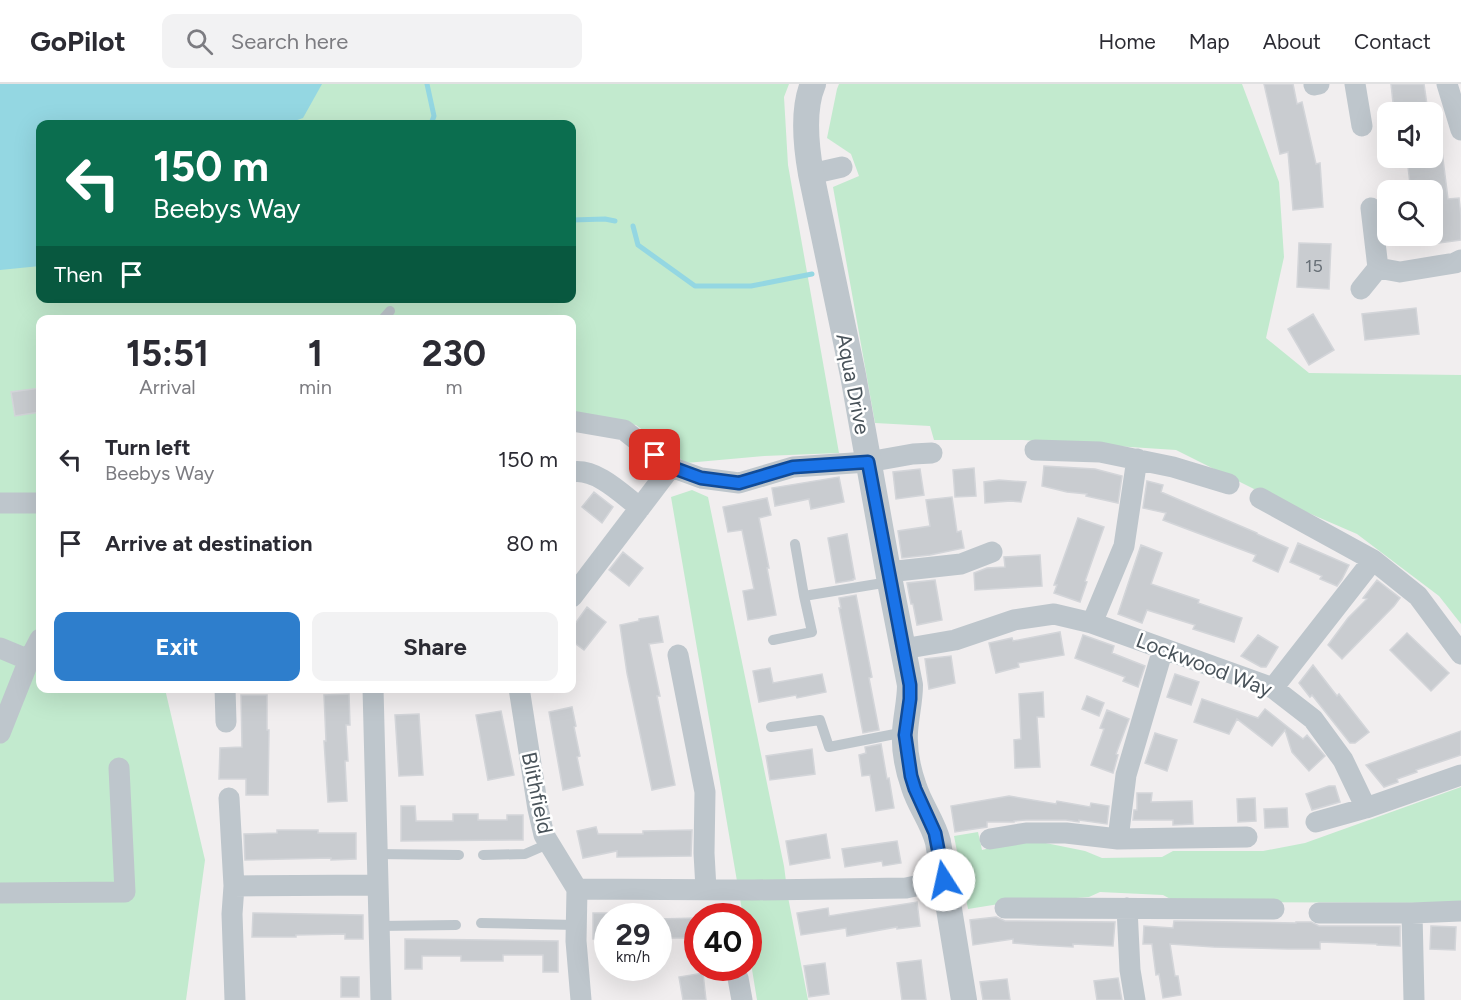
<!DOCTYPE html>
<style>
:root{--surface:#fff;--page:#f2f2f3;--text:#2b2b33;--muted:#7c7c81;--line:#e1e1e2;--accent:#2e7ecc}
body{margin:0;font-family:Figtree,sans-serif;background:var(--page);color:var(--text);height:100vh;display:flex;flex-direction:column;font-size:22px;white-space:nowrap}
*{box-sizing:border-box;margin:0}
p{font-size:20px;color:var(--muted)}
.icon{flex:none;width:33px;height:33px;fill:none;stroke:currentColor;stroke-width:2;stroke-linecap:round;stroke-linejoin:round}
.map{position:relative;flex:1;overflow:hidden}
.sheet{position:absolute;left:36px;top:231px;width:540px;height:378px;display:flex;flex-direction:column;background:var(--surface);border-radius:12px;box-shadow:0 6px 24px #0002}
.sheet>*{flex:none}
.hud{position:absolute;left:36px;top:36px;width:540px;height:183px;border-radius:12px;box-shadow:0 6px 24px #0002;background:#0b6e4f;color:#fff;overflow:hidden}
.buttons{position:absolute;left:1377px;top:18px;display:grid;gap:12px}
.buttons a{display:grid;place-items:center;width:66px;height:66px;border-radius:12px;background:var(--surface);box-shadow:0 6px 24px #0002;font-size:30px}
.speed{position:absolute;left:594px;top:819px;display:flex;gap:12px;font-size:30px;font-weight:700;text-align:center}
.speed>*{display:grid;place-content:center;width:78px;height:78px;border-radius:50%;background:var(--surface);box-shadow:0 6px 24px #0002;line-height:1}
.speed small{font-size:15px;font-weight:400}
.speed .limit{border:9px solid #d22;background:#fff;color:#111}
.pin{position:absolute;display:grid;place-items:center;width:51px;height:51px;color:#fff;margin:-26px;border-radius:12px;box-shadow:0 3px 9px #0006}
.me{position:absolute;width:66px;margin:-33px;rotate:350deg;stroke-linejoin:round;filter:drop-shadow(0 0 4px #0008)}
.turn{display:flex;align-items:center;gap:21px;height:126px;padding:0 18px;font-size:27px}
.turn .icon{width:78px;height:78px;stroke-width:2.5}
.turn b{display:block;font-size:42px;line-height:51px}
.then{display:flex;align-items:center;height:57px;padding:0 18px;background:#0003;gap:12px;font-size:22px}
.eta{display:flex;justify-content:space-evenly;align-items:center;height:102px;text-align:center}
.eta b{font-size:36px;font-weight:700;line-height:42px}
.button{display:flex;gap:12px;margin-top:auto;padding:12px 18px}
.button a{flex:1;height:69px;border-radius:12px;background:var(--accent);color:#fff;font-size:24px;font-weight:700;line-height:69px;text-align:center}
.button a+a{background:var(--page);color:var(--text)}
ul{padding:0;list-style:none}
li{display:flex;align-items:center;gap:18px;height:84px;padding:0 18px}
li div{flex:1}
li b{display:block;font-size:22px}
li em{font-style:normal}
header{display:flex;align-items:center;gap:36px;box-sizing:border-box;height:84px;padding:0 30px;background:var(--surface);border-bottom:2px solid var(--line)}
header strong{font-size:28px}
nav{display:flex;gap:33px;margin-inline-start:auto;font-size:21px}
.search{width:420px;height:54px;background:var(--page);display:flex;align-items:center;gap:15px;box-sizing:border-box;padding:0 21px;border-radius:12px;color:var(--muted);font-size:22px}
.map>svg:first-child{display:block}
.green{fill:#c2eace;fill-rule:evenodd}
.water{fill:#94d7e2}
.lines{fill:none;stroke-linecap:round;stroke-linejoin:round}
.stream{stroke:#94d7e2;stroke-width:5}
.building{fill:#c9ccd0;stroke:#d3d5d9;stroke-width:1.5}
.service{stroke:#bec6cc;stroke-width:10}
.minor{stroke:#bec6cc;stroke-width:21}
.tertiary{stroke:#bec6cc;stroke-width:26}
.route-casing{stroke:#114b97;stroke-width:15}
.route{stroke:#1a73e8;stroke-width:10}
.labels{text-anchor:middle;stroke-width:5;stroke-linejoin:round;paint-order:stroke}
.number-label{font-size:18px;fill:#697178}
.street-label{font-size:21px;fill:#49535a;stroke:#fff}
</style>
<header>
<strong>GoPilot</strong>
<div class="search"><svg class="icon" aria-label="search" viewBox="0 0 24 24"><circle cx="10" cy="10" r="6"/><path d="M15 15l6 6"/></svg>Search here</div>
<nav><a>Home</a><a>Map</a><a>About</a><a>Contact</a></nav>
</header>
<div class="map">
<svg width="1461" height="916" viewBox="0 0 1461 916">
<rect width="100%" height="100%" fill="#f1eeef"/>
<path class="green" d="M0 0H789L784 13 788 81 839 369 764 372 686 379 636 341 572 334V236H40V604L165 605 205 776 186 916H0ZM40 40H572V214H40Z
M839 0H1242L1279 98 1284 173 1266 254 1309 289 1461 291V540L1439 512 1357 450 1260 408 1176 366 1023 356H934L930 342 875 339 833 103 859 92 851 70 827 54 837 5Z
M692 406 708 413 784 782 788 813 808 916H757L749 867 748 832H743L671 413Z
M1461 703V819L1176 818 1163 811 1100 808 1089 813 999 820 968 825 954 752 978 748 982 766 1026 755 1085 767 1102 774 1162 773 1173 767H1263L1305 759Z"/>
<path class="water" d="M0 0H322L303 34 286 40H40V182L0 186Z"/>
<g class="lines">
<path class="stream" d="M427 0 434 32 431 40
M572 136 605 135 615 137
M633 142 638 161 695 202H751L812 190"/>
</g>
<path class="building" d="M1264 0H1293L1297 20 1302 18 1316 80 1320 79 1323 123 1293 126 1288 68 1280 70Z
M1391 0H1424L1428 28H1394Z
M1442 67 1448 115 1459 114 1461 132V156L1432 160V97L1410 100 1407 74H1432V68Z
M1299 159 1331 160 1329 205 1297 203Z
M1416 224 1419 250 1365 256 1362 230Z
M1313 230 1334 266 1309 281 1288 245Z
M40 304V328L15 332 11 308Z
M1044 382 1095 385 1122 392 1118 419 1086 412 1087 410 1067 408 1042 402Z
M974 384 976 412 955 413 953 386Z
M920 385 924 411 896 415 893 388Z
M839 393 844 418 811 425 809 415 775 422 772 404Z
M999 396 1026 398 1021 418 1011 417 985 419 984 398Z
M1147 397 1163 401 1161 408 1257 449V450L1288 464 1278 488 1253 477 1256 471 1163 436 1166 429 1143 424Z
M594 408 613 423 602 439 582 423Z
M952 413 957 448 961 447 964 464 930 471 902 474 898 447 930 442 926 416Z
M767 414 771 431 759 434 769 484H767L776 531 748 536 743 507 754 505 742 446 728 448 723 423Z
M1078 434 1104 443 1085 497 1087 498 1080 518 1054 509 1057 501H1054Z
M847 450 855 495H853V496L836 499 828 454Z
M1298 459 1349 481 1342 495 1337 502 1320 495 1322 492 1290 478Z
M1141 461 1162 469 1151 500 1199 516 1198 519 1242 534 1234 558 1193 545 1195 541 1147 526 1142 539 1118 530Z
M623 468 643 484 629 502 609 486Z
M1040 471 1042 502 975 506 974 489 987 484 1005 483 1004 473Z
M935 496 942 536 917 541 913 520H911L907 499Z
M1377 496 1400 514 1394 522 1342 575 1328 561 1348 534 1367 515 1363 514Z
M856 511 872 593 869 594 879 646 863 649 839 524H841L839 514Z
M587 523 606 538 584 566 572 557V544Z
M658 532 663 558 649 560 660 612H657L675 701 652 706 627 589 620 541 639 537V535Z
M1060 548 1064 571 1018 579 1019 583 996 589 989 559 1012 554 1013 557Z
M1407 549 1449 589 1431 607 1390 566Z
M1083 551 1114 562 1112 569 1145 582 1138 603 1123 597 1125 593 1075 574Z
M1258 551 1278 563 1266 583H1261L1241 572Z
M951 572 955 599 929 605 925 575Z
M1313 581 1337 612 1339 610 1369 648 1355 659H1350L1312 611 1310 613 1299 599Z
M770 584 773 599 822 590 826 608 797 614 796 611 759 618 753 587Z
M1175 590 1199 598 1191 621 1167 613Z
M1043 608 1044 633H1037L1040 683 1015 684 1014 656 1021 655 1019 610Z
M349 610 350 641H346L348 677H345L347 717 328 718 324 657H326L324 611Z
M241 611H267V646H269L268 711H246V695H219L220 664 242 663Z
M1087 612 1104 619 1099 632 1082 625Z
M1202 615 1258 634 1265 625 1303 655 1307 651 1325 672 1309 687 1292 668 1285 646 1272 662 1237 635 1229 650 1194 638Z
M572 623 576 642 574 643 580 672 577 673 583 701 563 706 549 628Z
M1107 626 1129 635 1116 670 1118 671 1113 689 1091 681 1104 645 1100 644Z
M501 627 514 691 488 696 476 631Z
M419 630 423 691 399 692 395 631Z
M1461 647V671L1416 686 1417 688 1397 695 1398 698 1384 703 1366 681Z
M1155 649 1177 656 1167 687 1145 679Z
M881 660 887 695 889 694 894 724 876 727 870 691 862 692 859 671 866 669 865 663Z
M812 665 815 690 770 696 766 672Z
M1329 702H1335L1340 718 1312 726 1306 710Z
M1137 709H1152L1151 718 1192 717 1193 740 1173 741V736H1133L1134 726H1137Z
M1009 712 1056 720 1057 717 1090 723 1091 719 1109 722 1107 740 1079 736V738L1066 736H1026L1014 737V738H987V743L955 748 951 722Z
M1255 714 1256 737 1238 738 1237 715Z
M401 722H415L416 737H453V730H478V736H507V731H523V756L401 757Z
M1287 724 1288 743 1265 744 1264 725Z
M596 743 598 750H643V747L692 746 691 772 617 773V767L583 774 577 747Z
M277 746H318V749H356V775L331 776V774L245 776 244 750 277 749Z
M826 750 830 774 790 781 786 757Z
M897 757 901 779 883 782 882 777 845 783 842 765Z
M917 818 920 842 897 845V843L847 852 846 844 801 851 797 829 828 824 829 832Z
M253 829 363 831V855H345V850L296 851V853H252Z
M593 829H608V855H593Z
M996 833 1005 837 1115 838 1113 862 1073 860V863L1037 861 1013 859V855L973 861 970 836Z
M698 834V854H658V835Z
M1174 837 1296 839V838H1311L1319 842H1400V862L1377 861V860L1320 858V865H1288L1214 863 1170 860 1175 892H1178L1181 911 1163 914 1159 890 1156 891 1152 860H1143L1144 842 1173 844Z
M1431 842 1456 843 1455 866 1430 865Z
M405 855 558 857V888H543V871H503V877H461V872H422V885H405Z
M921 876 926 916H902L897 879Z
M825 879 829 910 809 913 804 882Z
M703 889 706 916H683L679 893Z
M341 893H359V913H341Z
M1118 894 1122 916H1097L1094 897Z
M1007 895 1010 916H983L980 898Z"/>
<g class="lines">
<path class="service" d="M382 236 390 227
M804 512 889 498
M773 556 812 548 804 512 795 460
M771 643 820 636 829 663 905 648
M376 770 459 771
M483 771 525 770 548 760
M481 839 576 841
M379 842 456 841"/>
<path class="minor" d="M1355 0 1362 42
M1447 0 1461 46
M1314 1 1319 0
M811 90 842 83
M1378 184 1400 188 1455 179 1461 176
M1361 205 1378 184 1371 124
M572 337 624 346 671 383 701 394 739 399 793 383 868 378 913 370 932 369
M1035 366 1100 368 1173 383 1229 400
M572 388C596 384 621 409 640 424
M1260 414 1373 476 1418 512 1461 570
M0 419H40
M888 488 961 480 992 468
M572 513 671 383
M1092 539 1124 462 1137 375
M0 564 29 576
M903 565 955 556 1014 536 1054 530 1092 539 1273 604 1313 635 1343 676 1366 724
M678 571 705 708 704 769 706 805
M225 604 226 638
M373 604 381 916
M519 604 538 725 544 751 577 805
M1273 604 1373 476
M0 649 29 576 40 555
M229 714 234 802 232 830 235 916
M1316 738 1366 724 1461 691
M990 755 1026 749H1066L1118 755 1247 753
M1118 755 1126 691 1163 565
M234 802 378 801
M577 805 754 806 906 804 944 796
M577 805 576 857 581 916
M0 809 125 808 119 684
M1005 824 1274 825
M1127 824 1130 886 1135 916
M1319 829H1412L1461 827
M1412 829 1414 916
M738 894 742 916"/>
<path class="tertiary" d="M813 0C802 26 806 62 811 90L853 291 890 498 910 601C910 617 906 632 905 648 904 665 908 686 914 703 920 722 933 738 938 758L964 916"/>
</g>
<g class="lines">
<defs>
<path id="route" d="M655 371 671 383 701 394 739 399 793 383 868 378 910 601V615L905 651 911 692 915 705 935 749 944 796"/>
</defs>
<use href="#route" class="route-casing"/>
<use href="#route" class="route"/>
</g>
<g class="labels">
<g class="number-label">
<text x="1314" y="188">15</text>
</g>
<g class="street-label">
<text transform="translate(853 300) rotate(79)" y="7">Aqua Drive</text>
<text transform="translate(1204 581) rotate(21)" y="7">Lockwood Way</text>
<text transform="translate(537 709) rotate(78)" y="7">Blithfield</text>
</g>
</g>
</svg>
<div class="buttons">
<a><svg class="icon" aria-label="sound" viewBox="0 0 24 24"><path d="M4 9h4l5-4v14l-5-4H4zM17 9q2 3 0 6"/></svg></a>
<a><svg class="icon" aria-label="search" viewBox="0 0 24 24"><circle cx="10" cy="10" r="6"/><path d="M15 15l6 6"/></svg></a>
</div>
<div class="speed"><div>29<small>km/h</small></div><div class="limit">40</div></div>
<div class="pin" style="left:655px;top:371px;background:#d93025"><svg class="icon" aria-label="arrive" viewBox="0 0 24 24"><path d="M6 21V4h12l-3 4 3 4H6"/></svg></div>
<svg class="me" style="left:944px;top:796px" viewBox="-20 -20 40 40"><circle r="19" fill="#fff"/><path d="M0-13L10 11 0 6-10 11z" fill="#1a73e8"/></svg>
<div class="hud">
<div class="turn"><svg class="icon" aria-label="left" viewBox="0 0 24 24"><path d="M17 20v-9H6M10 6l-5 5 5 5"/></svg><div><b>150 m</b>Beebys Way</div></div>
<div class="then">Then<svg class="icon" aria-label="arrive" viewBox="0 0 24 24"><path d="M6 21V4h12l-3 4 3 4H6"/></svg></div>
</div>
<section class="sheet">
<div class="eta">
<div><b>15:51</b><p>Arrival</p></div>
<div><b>1</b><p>min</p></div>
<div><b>230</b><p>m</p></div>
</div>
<ul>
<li><svg class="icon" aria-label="left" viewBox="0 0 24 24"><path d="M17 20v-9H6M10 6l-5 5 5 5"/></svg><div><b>Turn left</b><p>Beebys Way</p></div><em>150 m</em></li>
<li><svg class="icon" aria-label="arrive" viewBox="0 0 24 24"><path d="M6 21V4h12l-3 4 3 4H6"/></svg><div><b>Arrive at destination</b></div><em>80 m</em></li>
</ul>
<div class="button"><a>Exit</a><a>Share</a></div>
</section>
</div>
